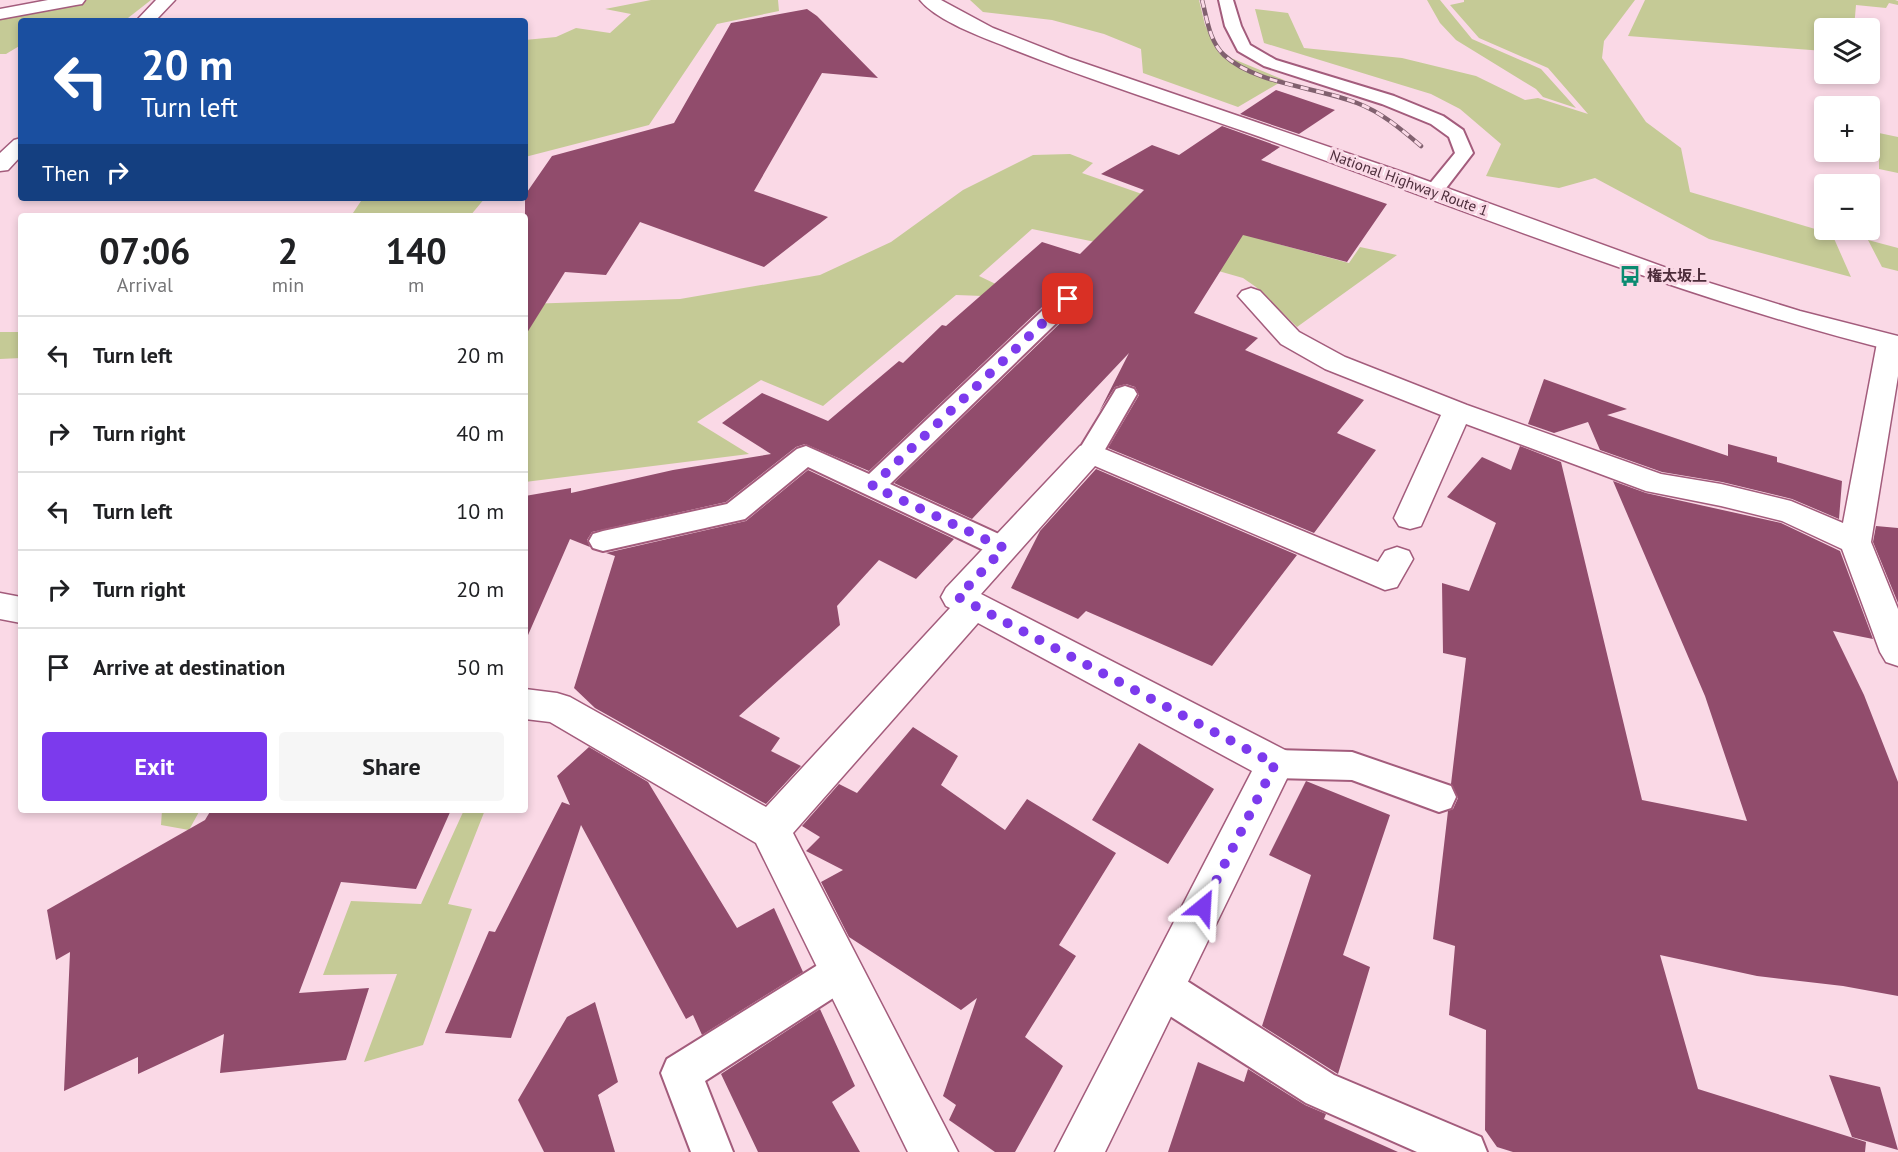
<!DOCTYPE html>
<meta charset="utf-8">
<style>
:root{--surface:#fff;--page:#f6f6f6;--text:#202124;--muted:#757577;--line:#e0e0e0;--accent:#7c3aed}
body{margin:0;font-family:"PT Sans","Noto Sans JP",sans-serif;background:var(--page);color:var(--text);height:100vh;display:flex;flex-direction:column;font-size:22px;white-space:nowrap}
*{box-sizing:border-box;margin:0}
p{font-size:20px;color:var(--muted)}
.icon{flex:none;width:33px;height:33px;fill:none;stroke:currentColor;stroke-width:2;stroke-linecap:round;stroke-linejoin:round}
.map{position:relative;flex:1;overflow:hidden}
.drawer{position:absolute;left:18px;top:213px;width:510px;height:600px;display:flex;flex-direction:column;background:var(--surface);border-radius:6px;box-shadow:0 3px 9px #0003}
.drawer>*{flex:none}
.guide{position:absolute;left:18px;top:18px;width:510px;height:183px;border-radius:6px;box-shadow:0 3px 9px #0003;background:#1a4fa0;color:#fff;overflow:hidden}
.tools{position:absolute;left:1814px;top:18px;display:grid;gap:12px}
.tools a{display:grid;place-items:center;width:66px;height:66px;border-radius:6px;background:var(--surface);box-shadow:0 3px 9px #0003;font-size:30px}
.pin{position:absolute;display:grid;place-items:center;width:51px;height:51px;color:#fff;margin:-26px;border-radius:12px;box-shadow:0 3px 9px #0006}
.me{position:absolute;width:66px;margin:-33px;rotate:27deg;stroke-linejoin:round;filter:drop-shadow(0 0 4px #0008)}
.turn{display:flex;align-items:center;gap:21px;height:126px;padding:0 24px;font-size:27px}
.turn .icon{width:78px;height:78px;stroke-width:2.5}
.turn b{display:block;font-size:42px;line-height:51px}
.then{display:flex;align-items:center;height:57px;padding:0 24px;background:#0003;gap:12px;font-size:22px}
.eta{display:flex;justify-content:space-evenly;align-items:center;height:102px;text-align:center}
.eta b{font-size:36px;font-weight:700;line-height:42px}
.cta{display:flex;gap:12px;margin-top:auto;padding:12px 24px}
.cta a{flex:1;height:69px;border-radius:6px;background:var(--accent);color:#fff;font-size:24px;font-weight:700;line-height:69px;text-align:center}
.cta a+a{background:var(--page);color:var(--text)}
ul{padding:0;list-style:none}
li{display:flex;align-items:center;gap:18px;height:78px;padding:0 24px;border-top:2px solid var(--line)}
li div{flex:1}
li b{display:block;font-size:22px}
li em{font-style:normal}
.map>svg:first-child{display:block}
.green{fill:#c5ca96}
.building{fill:#914c6c}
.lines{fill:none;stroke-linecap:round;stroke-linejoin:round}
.service-casing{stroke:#a35c7c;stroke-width:4}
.minor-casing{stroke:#a35c7c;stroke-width:3}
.trunk-casing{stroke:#a35c7c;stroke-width:3}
.service{fill:#fff;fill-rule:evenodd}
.minor{fill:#fff;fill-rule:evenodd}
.trunk{fill:#fff;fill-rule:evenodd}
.rail-casing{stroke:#81616f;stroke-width:4.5}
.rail{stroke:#fad9e6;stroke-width:3;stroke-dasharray:8;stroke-linecap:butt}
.route{stroke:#7c3aed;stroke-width:10;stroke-dasharray:0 18}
.labels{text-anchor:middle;stroke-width:6;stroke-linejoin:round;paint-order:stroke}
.far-street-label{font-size:15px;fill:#4c2c3a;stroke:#fad9e6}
.far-poi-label{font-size:15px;font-weight:bold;fill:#4c2c3a;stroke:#fad9e6;text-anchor:start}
</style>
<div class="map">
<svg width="1898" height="1152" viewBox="0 0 1898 1152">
<rect width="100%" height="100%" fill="#fad9e6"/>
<path class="green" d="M87 0H151L128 18 21 21V45L6 54H0V18Z
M651 0H778L779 11 717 24 649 125 525 157V40L556 37 576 28 610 33 631 14 605 9Z
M970 0H1199L1205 25 1219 53 1284 80 1238 107 1143 73 1141 49 1104 34 1052 20 983 12Z
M1427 0H1440L1472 39 1541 69 1576 108 1543 97 1536 89 1456 40 1440 23Z
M1464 0H1635L1604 41 1602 58 1646 122 1681 148 1690 192 1832 234 1851 277 1709 239 1595 178 1559 188 1486 176 1501 144 1460 109 1431 94 1264 43 1255 9 1288 13 1304 48 1402 58 1476 76 1525 100 1538 98 1588 114 1548 68 1479 38 1450 5 1464 2Z
M1645 0H1895L1898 1V5L1889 3 1886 8 1856 5 1854 28H1824V51L1628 36Z
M1879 133 1898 137V173L1879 169Z
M1070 154 1093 163 1082 173 1259 235 1278 244 1349 263 1360 247 1397 255 1297 327 1256 287 1243 278 1173 258 1032 229 979 276 1002 287 983 296 956 295 823 406 761 380 697 422 749 454 525 482V304L680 299 820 275 891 242 963 190 1033 155Z
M363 198H485L470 216H351Z
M1868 240 1898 248V271L1882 267Z
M0 332H21V358L0 359Z
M162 810H200L189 830 161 825Z
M464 810H485L448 904 472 909 423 1045 364 1062 397 974 323 975 351 901 421 904Z"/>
<path class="building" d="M807 9 817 16 878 78 822 73 754 191 828 217 764 267 640 222 606 275 565 272 525 336V195L552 156 674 123 731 23Z
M1276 90 1291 95 1335 110 1299 134 1240 114Z
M1222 126 1280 147 1261 160 1387 204 1347 262 1243 235 1194 313 1258 338 1245 350 1364 400 1337 433 1376 450 1314 533 1108 448 1139 395 1135 387 1126 384 1115 387 1099 412 1129 353 972 519 894 483 1078 306 1081 300 1078 293 1067 290 1058 292 869 471 805 444 796 447 726 502 592 532 587 540 590 547 570 539 525 642V496L571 488V493L673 470 771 454 722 423 762 393 828 421 899 361 903 363 942 325 946 326 1042 242 1080 254 1144 190 1101 174 1152 145 1179 155Z
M1544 379 1627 409 1607 415 1728 456V444L1777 457V462L1842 481 1839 519 1792 499 1722 482 1662 472 1600 450 1588 422 1554 433 1528 424Z
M1520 446 1561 462 1642 800 1747 821 1705 696 1613 481 1646 493 1781 523 1840 551 1873 639 1833 631 1864 695 1898 782V996L1843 986 1757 976 1660 955 1698 1089 1866 1142 1865 1152H1513L1497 1147 1485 1130 1486 1030 1449 1015 1455 946 1433 939 1448 811 1453 809 1458 798 1451 784 1466 658 1443 653 1442 583 1469 591 1496 523 1447 497 1482 457 1511 470Z
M1096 469 1297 555 1212 666 1086 611 1078 619 1011 588 1040 531Z
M808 470 954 539 916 579 879 560 837 606 840 625 739 716 780 738 771 751 801 766 766 804 595 708 574 688 615 556 606 553 746 521Z
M1876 526 1898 528V603L1873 542Z
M913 727 958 756 941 785 1005 830 1027 799 1116 853 1059 945 1076 956 1025 1037 1063 1066 1015 1152H995L949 1120 956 1105 943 1096 977 998 961 1010 849 937 821 882 843 870 806 851 820 837 802 826 839 784 857 793Z
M1139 743 1214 789 1168 864 1092 820Z
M589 747 648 782 737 928 774 908 803 972 702 1035 693 1015 686 1019 581 825 511 1038 445 1033 489 931 495 932 562 802 570 805 557 776Z
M1306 781 1390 815 1343 955 1370 967 1338 1074 1262 1026 1311 875 1269 855Z
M211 810H451L416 889 341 882 299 993 369 988 346 1060 220 1073 224 1034 138 1074V1057L64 1091 70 952 56 960 47 910 205 820Z
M595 1002 618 1082 598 1095 615 1152H544L518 1100 567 1017Z
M820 1009 855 1086 832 1102 860 1152H758L721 1074Z
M1198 1062 1244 1082 1248 1069 1305 1105 1326 1114 1324 1119 1398 1152H1168Z
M1829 1075 1880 1087 1898 1150 1852 1137Z"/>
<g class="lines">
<defs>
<path id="service" d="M1219 0H1233L1241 26 1250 45 1276 60 1394 96 1443 116 1463 130 1473 153 1440 196H1426L1423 192 1455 153 1449 137 1431 124 1382 104 1264 66 1238 51 1225 26Z
M1068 292 1076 294 1079 299 1076 304 890 484 1014 541 1018 548 1014 555 1004 558 994 555 808 467 745 519 603 551 593 548 589 541 593 534 603 531 727 504 797 449 806 446 869 474 1060 294Z
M1125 386 1134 389 1137 394 1103 453 1099 459 1090 462 1081 459 1077 453 1113 394 1116 389Z
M1275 750 1352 752 1451 786 1456 797 1451 808 1439 812 1352 780 1275 778 1263 774 1259 764 1263 754Z
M842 952 855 958 861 971 855 984 705 1081 733 1152H691L661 1073 667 1059 829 958Z
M1162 969 1176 974 1334 1075 1481 1137 1487 1152H1417L1306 1103 1148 1002 1143 988 1148 974Z"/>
<path id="minor" d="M48 0H85L82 4 76 5 0 19V9Z
M156 0H175L155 21H136Z
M21 138V156L8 170 0 171V153L14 140Z
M1251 288 1260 291 1299 332 1345 357 1467 405 1661 474 1721 484 1791 501 1843 523 1877 343 1881 337 1890 335 1898 337V376L1871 542 1898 609V666L1886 662 1880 652 1842 549 1782 521 1721 506 1646 491 1466 424 1421 526 1410 529 1399 526 1394 518 1441 415 1325 369 1281 344 1238 296 1242 291Z
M1090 443 1378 562 1385 551 1397 547 1409 551 1413 559 1397 587 1385 590 1095 466 981 594 1289 752 1294 764 1105 1152H1055L1252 771 978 623 793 833 958 1152H908L756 843 550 722 525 719V689L557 693 570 697 766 807 950 608 946 606 941 597 946 588 1080 446Z
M0 593 21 597V623L0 619Z"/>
<path id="trunk" d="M920 0H941L993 28 1069 58 1414 176 1697 279 1800 311 1898 336V352C1676 297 1464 209 1249 133 1168 105 1087 79 1007 47 982 37 937 21 920 0Z"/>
</defs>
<use href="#service" class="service-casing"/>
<use href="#minor" class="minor-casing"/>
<use href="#trunk" class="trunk-casing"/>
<use href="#service" class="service"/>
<use href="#minor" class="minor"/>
<use href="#trunk" class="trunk"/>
<defs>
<path id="rail" d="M1202 0C1207 18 1209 41 1224 55 1255 84 1317 87 1357 103 1381 112 1401 129 1421 146"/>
</defs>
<use href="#rail" class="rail-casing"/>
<use href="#rail" class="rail"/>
</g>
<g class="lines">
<path class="route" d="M1068 299 872 486 1004 548 958 597 1275 764 1203 907"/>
</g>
<defs>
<symbol id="bus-bare" viewBox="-9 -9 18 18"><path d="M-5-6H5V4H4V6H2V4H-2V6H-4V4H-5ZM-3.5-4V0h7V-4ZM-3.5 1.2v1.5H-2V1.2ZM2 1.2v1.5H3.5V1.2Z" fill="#0a8b71" stroke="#fad9e6" stroke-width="2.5" paint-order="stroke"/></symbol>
</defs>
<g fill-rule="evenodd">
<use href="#bus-bare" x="1615" y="261" width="30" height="30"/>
</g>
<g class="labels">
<g class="far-street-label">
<text transform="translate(1409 183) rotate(20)" y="5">National Highway Route 1</text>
</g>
<g class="far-poi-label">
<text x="1647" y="281">権太坂上</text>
</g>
</g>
</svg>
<div class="tools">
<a><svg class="icon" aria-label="layers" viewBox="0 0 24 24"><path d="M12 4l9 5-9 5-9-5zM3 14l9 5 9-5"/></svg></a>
<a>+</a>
<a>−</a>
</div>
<div class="pin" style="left:1068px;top:299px;background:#d93025"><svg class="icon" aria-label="arrive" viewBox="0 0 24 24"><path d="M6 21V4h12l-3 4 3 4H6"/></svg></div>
<svg class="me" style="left:1203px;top:907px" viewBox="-20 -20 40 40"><path d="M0-17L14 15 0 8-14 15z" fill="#7c3aed" stroke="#fff" stroke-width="4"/></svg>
<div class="guide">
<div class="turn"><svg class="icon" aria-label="left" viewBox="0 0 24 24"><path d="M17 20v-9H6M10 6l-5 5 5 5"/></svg><div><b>20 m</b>Turn left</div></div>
<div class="then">Then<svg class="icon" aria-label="right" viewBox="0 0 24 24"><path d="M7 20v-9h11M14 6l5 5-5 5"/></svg></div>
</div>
<section class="drawer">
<div class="eta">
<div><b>07:06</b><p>Arrival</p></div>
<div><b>2</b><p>min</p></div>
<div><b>140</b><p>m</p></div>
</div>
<ul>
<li><svg class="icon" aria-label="left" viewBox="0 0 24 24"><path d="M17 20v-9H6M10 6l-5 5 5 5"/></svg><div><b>Turn left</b></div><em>20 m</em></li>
<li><svg class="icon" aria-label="right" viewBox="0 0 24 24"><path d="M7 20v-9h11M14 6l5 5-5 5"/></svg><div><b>Turn right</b></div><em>40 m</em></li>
<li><svg class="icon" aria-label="left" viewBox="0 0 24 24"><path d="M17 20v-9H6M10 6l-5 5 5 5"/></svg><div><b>Turn left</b></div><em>10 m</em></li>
<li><svg class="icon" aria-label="right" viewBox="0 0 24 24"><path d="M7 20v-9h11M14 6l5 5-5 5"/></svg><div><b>Turn right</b></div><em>20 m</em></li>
<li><svg class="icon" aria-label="arrive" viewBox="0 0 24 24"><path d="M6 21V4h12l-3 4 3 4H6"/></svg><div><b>Arrive at destination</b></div><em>50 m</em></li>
</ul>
<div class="cta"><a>Exit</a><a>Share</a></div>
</section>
</div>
